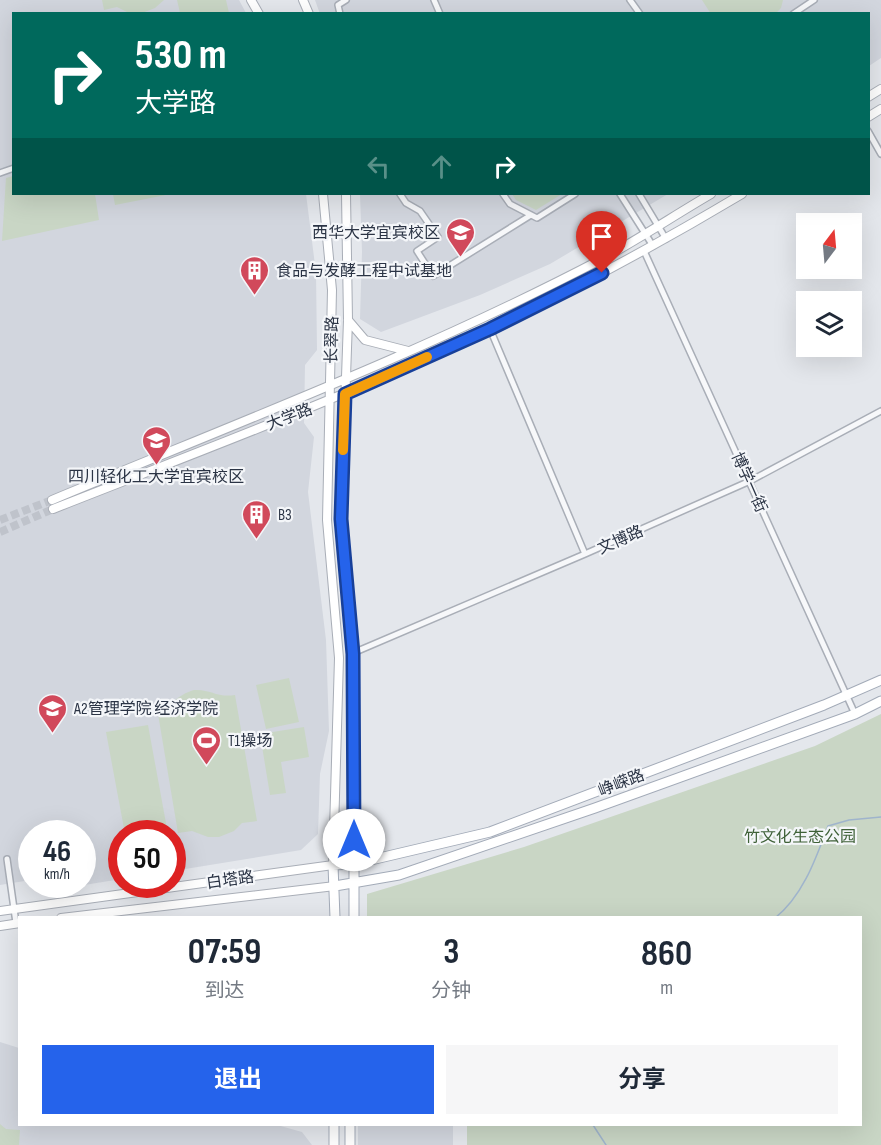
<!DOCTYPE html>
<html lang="zh">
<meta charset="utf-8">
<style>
:root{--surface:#fff;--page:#f6f6f7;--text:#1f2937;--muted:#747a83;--accent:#2563eb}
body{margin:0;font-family:"Sofia Sans Condensed","Noto Sans SC",sans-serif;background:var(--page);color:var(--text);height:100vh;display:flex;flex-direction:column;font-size:22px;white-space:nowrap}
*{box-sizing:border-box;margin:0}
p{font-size:20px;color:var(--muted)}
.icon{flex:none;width:33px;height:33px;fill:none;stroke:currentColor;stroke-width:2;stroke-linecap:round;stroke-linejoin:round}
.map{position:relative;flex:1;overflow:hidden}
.details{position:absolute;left:18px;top:916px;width:844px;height:210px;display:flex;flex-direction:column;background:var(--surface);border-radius:0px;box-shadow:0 6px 24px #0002}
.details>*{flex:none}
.hud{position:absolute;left:12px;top:12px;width:858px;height:183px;border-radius:0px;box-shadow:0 6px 24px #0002;background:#00695c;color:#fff;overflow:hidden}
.needle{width:39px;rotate:16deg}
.buttons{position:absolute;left:796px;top:213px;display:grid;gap:12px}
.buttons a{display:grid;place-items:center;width:66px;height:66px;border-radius:0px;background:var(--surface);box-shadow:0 6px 24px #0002;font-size:30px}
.speed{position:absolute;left:18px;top:820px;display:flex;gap:12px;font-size:30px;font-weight:700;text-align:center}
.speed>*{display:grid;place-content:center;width:78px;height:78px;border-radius:50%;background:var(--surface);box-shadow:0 6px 24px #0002;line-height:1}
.speed small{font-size:15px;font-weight:400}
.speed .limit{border:9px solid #d22;background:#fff;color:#111}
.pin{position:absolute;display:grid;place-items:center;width:51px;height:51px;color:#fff;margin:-62px -26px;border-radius:50% 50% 50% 0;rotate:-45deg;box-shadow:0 0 6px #0007}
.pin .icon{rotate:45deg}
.me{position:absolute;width:66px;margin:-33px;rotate:0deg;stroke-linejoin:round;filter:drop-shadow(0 0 4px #0008)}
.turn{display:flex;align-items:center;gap:21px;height:126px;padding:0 24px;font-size:27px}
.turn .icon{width:78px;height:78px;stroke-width:2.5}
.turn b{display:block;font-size:42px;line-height:51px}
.lanes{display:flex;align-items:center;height:57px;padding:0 24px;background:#0003;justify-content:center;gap:30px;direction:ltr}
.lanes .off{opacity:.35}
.eta{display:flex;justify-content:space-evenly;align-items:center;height:102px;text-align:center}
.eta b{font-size:36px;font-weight:700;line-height:42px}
.action{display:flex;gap:12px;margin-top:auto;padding:12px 24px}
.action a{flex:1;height:69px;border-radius:0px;background:var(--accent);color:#fff;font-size:24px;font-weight:700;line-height:69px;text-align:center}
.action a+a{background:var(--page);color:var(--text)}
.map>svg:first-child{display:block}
.built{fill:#d2d6de}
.green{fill:#c9d6c5}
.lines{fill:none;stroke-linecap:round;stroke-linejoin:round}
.stream{stroke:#9fb4cc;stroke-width:1.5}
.secondary-tunnel{stroke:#bfc3cb;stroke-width:8;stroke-dasharray:8 4;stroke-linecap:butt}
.minor-casing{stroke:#a9aeb7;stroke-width:8}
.secondary-casing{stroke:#a9aeb7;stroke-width:10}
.primary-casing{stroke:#a3abb8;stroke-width:11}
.minor{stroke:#f7f8fa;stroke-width:5}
.secondary{stroke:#fff;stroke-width:8}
.primary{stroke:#fff;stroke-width:9}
.route-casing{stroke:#184099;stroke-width:15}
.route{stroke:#2563eb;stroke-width:10}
.slow{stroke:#f59e0b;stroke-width:10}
.labels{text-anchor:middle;stroke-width:4.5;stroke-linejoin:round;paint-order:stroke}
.poi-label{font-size:16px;fill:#2b3445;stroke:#f4f6f9;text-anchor:start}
.street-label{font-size:16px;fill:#2b3445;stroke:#f4f6f9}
.park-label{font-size:16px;fill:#3f6138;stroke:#f4f6f9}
</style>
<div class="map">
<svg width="881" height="1145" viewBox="0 0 881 1145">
<rect width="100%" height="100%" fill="#e4e7ec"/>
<path class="built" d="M0 0H239L246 13 14 14V194H306L316 273 317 350 305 365 304 423 314 437 308 492 326 640 329 731 320 774 318 834 301 850 173 871 172 834H122L121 879 60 889 51 885H82V834H32L31 880 0 885Z
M315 0H881V58L869 66 868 14H320Z
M360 194H668L550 264 480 295 381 332 360 319 362 252Z
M0 1042 19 1048 20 1125H277L302 1132 312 1145H0Z
M358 1125H453V1145H358Z"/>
<path class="green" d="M102 0H164L155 8 142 13H129L117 7 104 10Z
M177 0H226L229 13H180Z
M702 0H783L781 8 776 13 711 14Z
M13 176 14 194H95L99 220 2 241 6 178Z
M113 194H171L115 205Z
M512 194H562L536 210 516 200Z
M289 678 299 722 266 729 256 685Z
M194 690C211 689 217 698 235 695L257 821 242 823 234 831 219 837H208L192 831 178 833 157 708C174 706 176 695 194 690Z
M881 714V1145H467V1125H861V918H367V894L524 847 815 746Z
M148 725 168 834H125L106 732Z
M304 727 309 757 281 762 286 793 270 795 260 734Z
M0 1124 6 1129 20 1130 19 1145H0Z"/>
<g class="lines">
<path class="stream" d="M775 918C803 896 816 858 828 826L849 820 881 817
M593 1125 606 1145"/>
<path class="secondary-tunnel" d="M0 520 52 500
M0 532 53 509"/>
<defs>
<path id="minor" d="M434 0 440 14
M630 0 640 14
M340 14 338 5 346 0
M793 14 814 0
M868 131 881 154
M0 173 14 168
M400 194 406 203 420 211 438 237 417 251 433 276 531 215
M503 194 510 204 537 218 575 194
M620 194 653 246
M639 194 666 239
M644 251 855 714
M490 329 585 554
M353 653 585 554 750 481 881 411
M7 859 16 923"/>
<path id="secondary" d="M251 0 259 14
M303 0 309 14
M868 97 881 89
M868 117 881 109
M346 194 348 320 341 519 353 653 354 864
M348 320 365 340 408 351
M52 500C237 423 425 352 602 259 639 239 675 215 711 194
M53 509C200 451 348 396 490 329 577 288 660 243 742 194
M0 911 333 865 339 658 327 520 332 290 323 194
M61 918 335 886
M0 926 20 923"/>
<path id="primary" d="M354 864V918
M335 886 399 875 595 808 855 714 881 701
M335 918 333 865 354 864 490 832 824 705 881 680
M334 1145V1125
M350 1145V1125"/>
</defs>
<use href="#minor" class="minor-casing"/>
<use href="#secondary" class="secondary-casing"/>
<use href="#primary" class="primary-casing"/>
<use href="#minor" class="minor"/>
<use href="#secondary" class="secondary"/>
<use href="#primary" class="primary"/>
</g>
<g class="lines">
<defs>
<path id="route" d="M354 840 353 654 341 519 345 394 490 329 602 273"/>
</defs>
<use href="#route" class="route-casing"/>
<use href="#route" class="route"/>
<path class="slow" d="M343 450 345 394 427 357"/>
</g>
<defs>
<symbol id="university-pin" viewBox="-11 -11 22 30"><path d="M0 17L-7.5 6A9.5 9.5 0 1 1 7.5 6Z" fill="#d1495b" stroke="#f4f6f9"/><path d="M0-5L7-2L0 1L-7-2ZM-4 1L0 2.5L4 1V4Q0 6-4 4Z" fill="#fff"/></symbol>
<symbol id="building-pin" viewBox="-11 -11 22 30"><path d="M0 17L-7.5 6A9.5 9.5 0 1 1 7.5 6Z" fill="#d1495b" stroke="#f4f6f9"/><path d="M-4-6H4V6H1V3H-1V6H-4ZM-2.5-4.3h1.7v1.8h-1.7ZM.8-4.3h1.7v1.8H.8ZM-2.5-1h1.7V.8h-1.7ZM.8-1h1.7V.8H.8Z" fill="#fff"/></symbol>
<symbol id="stadium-pin" viewBox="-11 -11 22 30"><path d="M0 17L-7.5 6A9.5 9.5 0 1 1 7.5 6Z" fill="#d1495b" stroke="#f4f6f9"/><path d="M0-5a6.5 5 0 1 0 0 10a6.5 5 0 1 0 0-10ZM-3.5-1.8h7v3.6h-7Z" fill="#fff"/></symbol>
</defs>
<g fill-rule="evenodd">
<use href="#university-pin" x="444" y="216" width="33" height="45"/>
<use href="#building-pin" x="238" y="254" width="33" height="45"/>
<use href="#university-pin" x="140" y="424" width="33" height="45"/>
<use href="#building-pin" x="240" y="498" width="33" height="45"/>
<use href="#university-pin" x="36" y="692" width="33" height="45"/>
<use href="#stadium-pin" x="190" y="724" width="33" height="45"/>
</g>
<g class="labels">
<g class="poi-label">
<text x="440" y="238" text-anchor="end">西华大学宜宾校区</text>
<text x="276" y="276">食品与发酵工程中试基地</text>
<text x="156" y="482" text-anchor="middle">四川轻化工大学宜宾校区</text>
<text x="278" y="520">B3</text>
<text x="74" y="714">A2管理学院 经济学院</text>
<text x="228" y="746">T1操场</text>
</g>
<g class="street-label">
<text transform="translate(331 340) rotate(-89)" y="6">长翠路</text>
<text transform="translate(289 416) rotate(-21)" y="6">大学路</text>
<text transform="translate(750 482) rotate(66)" y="6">博学一街</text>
<text transform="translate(620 539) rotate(-24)" y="6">文博路</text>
<text transform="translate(621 782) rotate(-21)" y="6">峥嵘路</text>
<text transform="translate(230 879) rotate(-8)" y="6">白塔路</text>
</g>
<g class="park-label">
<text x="800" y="842">竹文化生态公园</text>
</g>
</g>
</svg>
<div class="buttons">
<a><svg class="needle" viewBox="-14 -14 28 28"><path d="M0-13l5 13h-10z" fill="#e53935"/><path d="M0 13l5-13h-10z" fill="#747a83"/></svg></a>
<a><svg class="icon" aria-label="layers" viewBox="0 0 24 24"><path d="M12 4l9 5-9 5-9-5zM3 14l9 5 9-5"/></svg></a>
</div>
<div class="speed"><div>46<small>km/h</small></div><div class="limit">50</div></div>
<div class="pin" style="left:602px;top:273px;background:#d93025"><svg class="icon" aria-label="arrive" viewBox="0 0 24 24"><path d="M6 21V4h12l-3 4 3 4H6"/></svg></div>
<svg class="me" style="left:354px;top:840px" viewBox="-20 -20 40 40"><circle r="19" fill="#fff"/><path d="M0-13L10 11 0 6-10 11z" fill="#2563eb"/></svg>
<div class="hud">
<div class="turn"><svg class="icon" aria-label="right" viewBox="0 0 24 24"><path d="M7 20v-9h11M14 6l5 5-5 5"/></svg><div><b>530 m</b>大学路</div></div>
<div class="lanes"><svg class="icon off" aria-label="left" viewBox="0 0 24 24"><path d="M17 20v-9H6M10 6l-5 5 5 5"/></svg><svg class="icon off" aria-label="ahead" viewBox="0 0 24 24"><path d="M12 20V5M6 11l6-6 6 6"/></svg><svg class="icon" aria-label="right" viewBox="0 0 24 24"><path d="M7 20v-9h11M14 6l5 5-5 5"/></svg></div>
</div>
<section class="details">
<div class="eta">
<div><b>07:59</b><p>到达</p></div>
<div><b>3</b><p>分钟</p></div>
<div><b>860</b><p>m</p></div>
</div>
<div class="action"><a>退出</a><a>分享</a></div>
</section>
</div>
